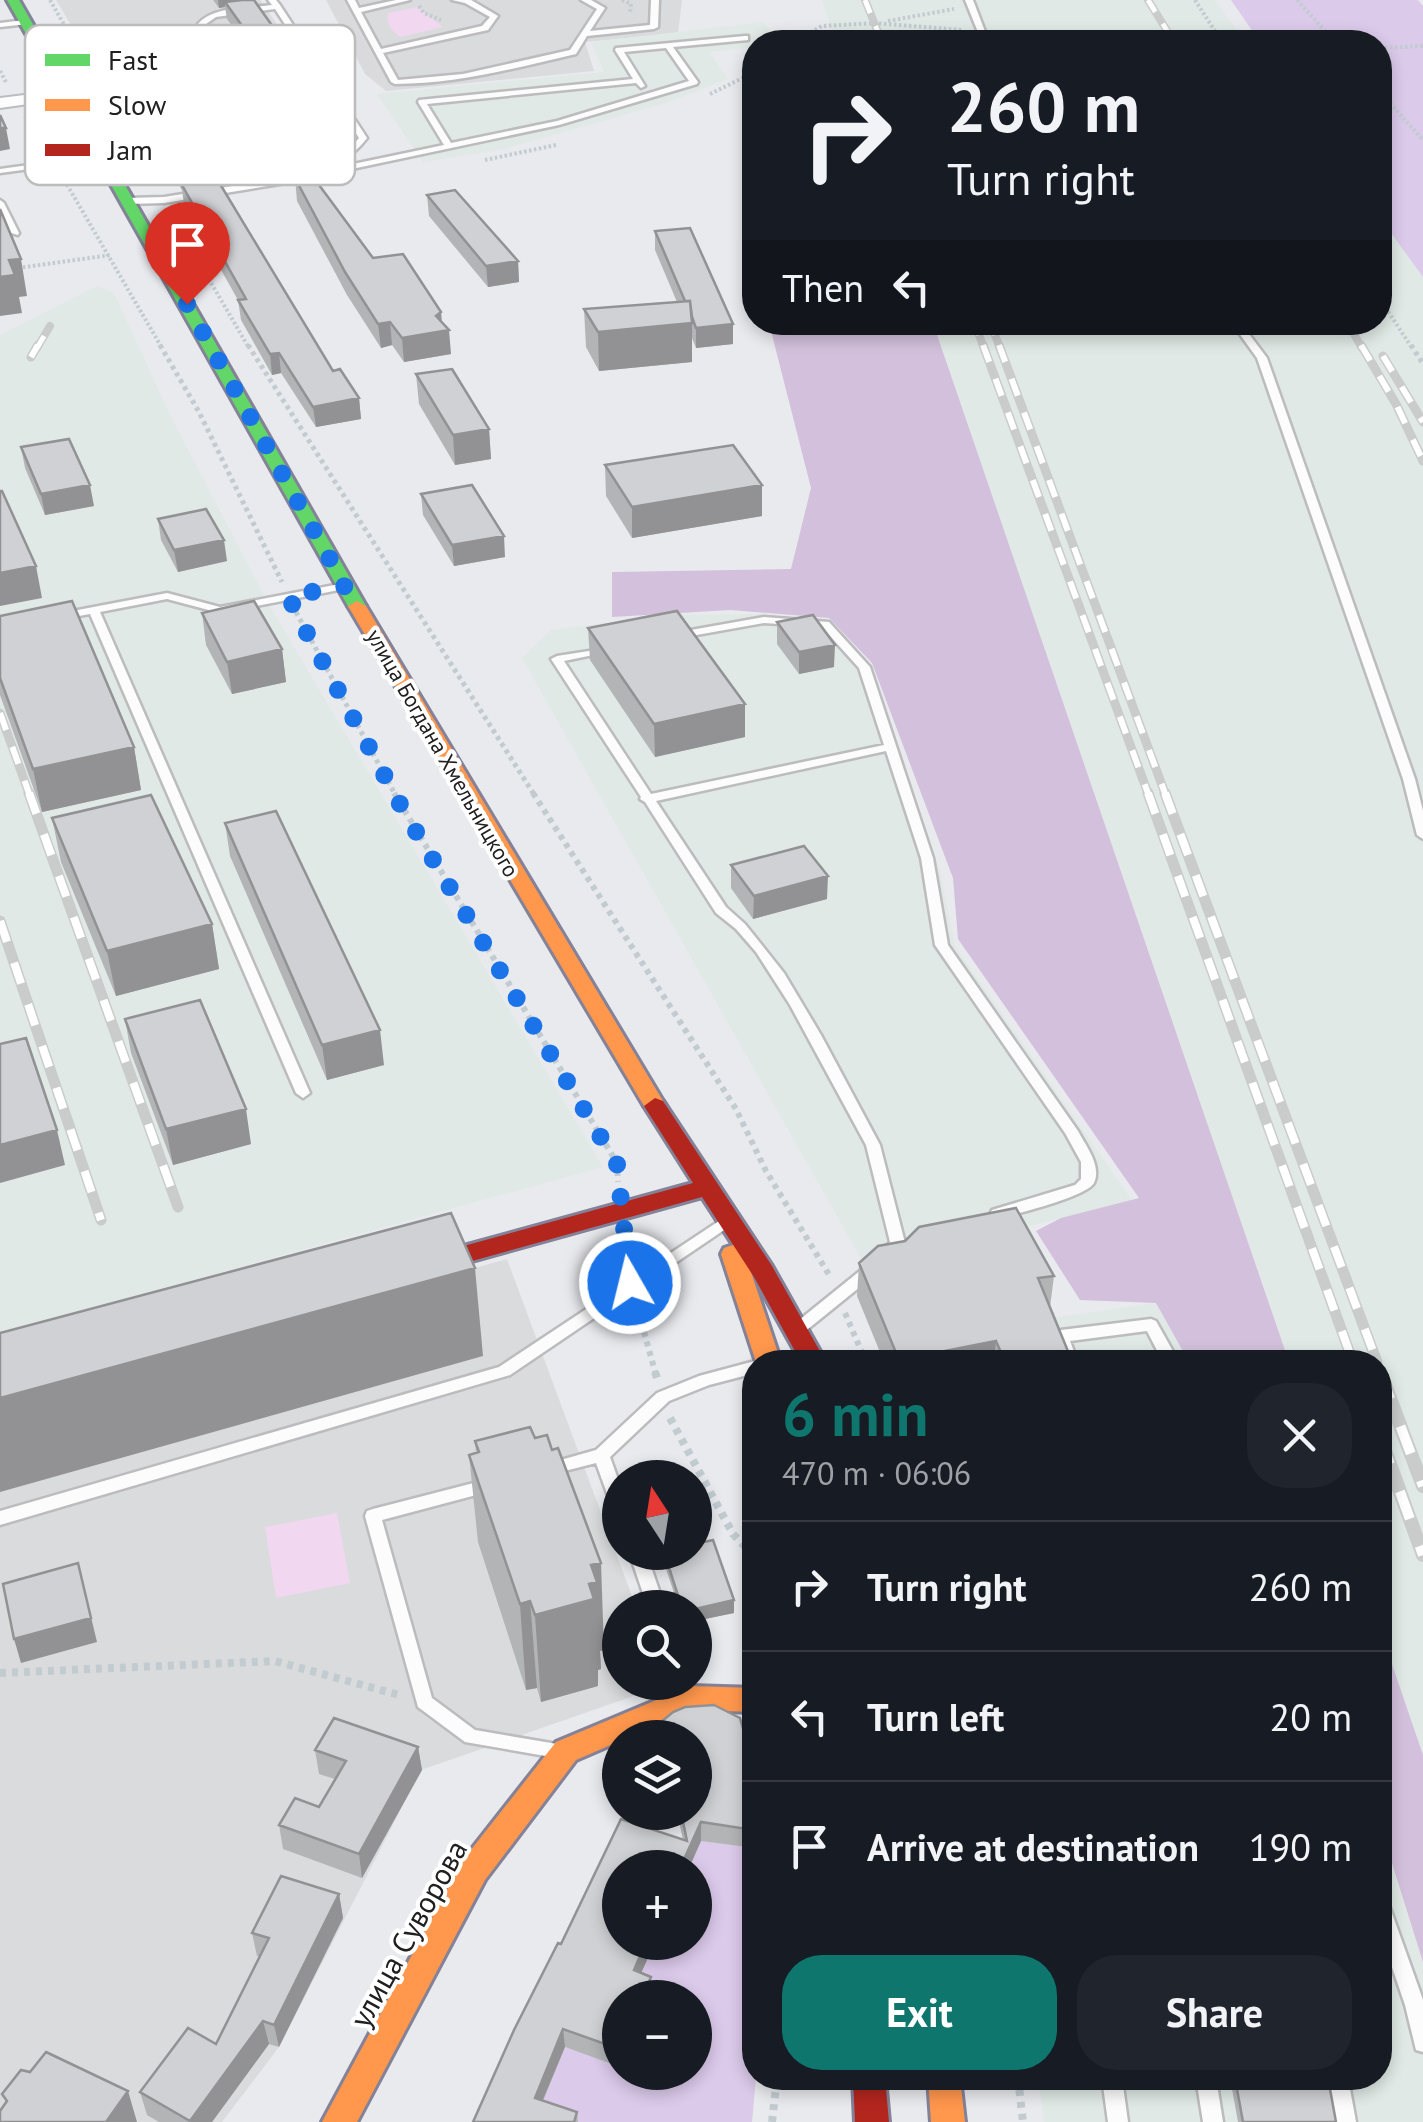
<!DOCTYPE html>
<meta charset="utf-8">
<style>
:root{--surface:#171b24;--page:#20242c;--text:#f1f3f6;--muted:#9ea1a6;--line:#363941;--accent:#0f766e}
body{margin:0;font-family:"PT Sans",sans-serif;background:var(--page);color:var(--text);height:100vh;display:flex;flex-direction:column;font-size:38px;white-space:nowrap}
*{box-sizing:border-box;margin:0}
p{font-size:32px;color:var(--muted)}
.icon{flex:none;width:55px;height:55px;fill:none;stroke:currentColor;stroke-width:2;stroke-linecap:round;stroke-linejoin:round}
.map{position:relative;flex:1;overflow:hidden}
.sheet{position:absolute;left:742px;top:1350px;width:650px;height:740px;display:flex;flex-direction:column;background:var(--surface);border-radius:40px;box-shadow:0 5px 15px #0003}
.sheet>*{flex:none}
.hud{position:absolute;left:742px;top:30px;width:650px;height:305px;border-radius:40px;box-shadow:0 5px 15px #0003;background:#171b24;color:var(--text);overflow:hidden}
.needle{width:65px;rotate:348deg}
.controls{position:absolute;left:602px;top:1460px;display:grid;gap:20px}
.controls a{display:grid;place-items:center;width:110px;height:110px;border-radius:50%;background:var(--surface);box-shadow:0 5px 15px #0003;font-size:50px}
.pin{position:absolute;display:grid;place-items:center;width:85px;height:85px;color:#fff;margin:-102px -42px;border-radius:50% 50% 50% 0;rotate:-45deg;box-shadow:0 0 10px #0007}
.pin .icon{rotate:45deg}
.me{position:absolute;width:110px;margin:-55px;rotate:352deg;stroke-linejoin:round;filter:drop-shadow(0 0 8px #0008)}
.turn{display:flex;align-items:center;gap:35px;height:210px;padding:0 40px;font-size:45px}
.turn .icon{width:130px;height:130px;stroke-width:2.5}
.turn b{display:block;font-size:70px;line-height:85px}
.then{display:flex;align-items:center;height:95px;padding:0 40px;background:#0003;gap:20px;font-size:38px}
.round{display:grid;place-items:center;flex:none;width:105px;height:105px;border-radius:40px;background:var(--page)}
.head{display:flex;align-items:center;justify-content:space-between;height:170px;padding:0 40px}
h1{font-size:60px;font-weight:700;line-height:75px;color:var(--accent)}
.button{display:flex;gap:20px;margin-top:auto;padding:20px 40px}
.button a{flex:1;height:115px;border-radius:40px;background:var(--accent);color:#fff;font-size:40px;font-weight:700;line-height:115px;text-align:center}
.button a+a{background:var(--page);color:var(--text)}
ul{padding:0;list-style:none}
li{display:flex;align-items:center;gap:30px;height:130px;padding:0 40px;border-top:2px solid var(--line)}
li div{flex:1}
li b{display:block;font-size:38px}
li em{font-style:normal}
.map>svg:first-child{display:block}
.residential{fill:#dadbdd}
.industrial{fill:#e0e9e5}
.grass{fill:#dbcaea}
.forest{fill:#d3c0dc}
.park{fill:#f1d7ef}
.parking{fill:#dadadc}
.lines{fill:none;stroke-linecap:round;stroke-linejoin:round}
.lane-casing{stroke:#bcbcbe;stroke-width:5}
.street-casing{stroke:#bcbcbe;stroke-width:4}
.fast-casing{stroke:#848298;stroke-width:6}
.slow-casing{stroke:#848298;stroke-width:6}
.jam-casing{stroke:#848298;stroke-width:6}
.path-far3{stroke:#c2ccd0;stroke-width:4;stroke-dasharray:2.5 2.5;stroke-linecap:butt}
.path-far2{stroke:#c2ccd0;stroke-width:5;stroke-dasharray:4 4;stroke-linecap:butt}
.path-far1{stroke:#c2ccd0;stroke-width:6;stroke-dasharray:5 5;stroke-linecap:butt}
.path{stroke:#c2ccd0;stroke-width:8;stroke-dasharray:6 6;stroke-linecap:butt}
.lane{fill:#fcfcfc;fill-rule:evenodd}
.street{fill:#fcfcfc;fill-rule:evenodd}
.fast{fill:#63d668;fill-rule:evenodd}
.slow{fill:#ff974d;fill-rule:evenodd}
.jam{fill:#b3261e;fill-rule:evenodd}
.rail-far3-casing{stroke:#cacbcb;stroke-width:8}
.rail-far2-casing{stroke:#cacbcb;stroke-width:9}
.rail-far1-casing{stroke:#cacbcb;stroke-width:11}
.rail-casing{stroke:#cacbcb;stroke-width:14}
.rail-far3{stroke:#fff;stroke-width:5;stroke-dasharray:14;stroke-linecap:butt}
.rail-far2{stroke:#fff;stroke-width:6;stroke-dasharray:18;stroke-linecap:butt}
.rail-far1{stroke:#fff;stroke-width:8;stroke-dasharray:22;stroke-linecap:butt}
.rail{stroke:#fff;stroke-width:10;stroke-dasharray:29;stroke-linecap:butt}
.wall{fill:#b3b4b6}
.shaded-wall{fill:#929294}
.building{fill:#d0d1d4;stroke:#929294;stroke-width:2.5}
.route{stroke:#1a73e8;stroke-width:18;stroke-dasharray:0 32.4}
.labels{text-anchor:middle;stroke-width:8;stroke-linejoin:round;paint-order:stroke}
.far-street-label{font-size:22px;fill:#202020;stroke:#fff}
.near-street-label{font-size:30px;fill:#202020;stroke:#fff}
.key{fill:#fff;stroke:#bcbcbc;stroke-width:2.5}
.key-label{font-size:28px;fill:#202020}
</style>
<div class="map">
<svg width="1423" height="2122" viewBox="0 0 1423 2122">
<rect width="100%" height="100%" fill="#e9eaee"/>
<path class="residential" d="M56 0H260L356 138 350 150 163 179Z
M326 0H682L678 33 585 42 594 71 386 91 365 74Z
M507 1259 636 1607 620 1608V1682L665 1685 421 1770 279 2047 222 2122H0V1401Z"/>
<path class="industrial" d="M822 0H1214L1246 42H836Z
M763 22 780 42H755V47L709 52 728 79 669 102 504 149 423 162 377 94 604 72 591 42Z
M1380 218 1423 277V1755L1380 1629V1362H1289L933 323 1380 322Z
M97 286 114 293 170 415 269 605 603 1167 0 1333V335Z
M760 614 827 621 870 665 940 871 955 946 1133 1202 864 1264 522 658 551 630 667 615Z
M1156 1303 1189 1362H982L968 1330Z
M1380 1825 1423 1962V2122H1044L1038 2078H1380Z"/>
<path class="grass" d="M1231 0H1418L1423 6V277L1380 218V42H1260Z
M682 1838 747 1847 755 1886 756 2078 752 2122H554L536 2116 565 2047 620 2066V2072H695V1998L651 1997 633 1988 655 1943 695 1942V1868L689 1867 691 1862Z"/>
<path class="forest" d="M769 323H933L1289 1362H1189L1156 1303 1080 1300 1036 1231 1061 1218 1139 1198 958 939 953 878 872 663 829 618 730 610 612 617V572L791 569 811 488Z
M1380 1629 1423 1755V1962L1380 1825Z"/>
<path class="park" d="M417 7 443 27 400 37C392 31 386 24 388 13Z
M337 1513 350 1583 276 1598 265 1527Z"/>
<path class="parking" d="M328 0H341L378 69 391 77 378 80 365 72 375 69H364Z"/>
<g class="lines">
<defs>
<path id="lane" d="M268 0H276L280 5 367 138C355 154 335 169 315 166L348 151 359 138 275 9 216 17 206 24 237 65 233 67 198 24C213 6 250 8 272 5Z
M347 0H355L359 8 396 0H410L361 12 381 49 482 26 490 17 465 3 452 0H471L498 16 488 30 383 53 398 80 463 74 570 50 597 9 581 0H591L605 8 590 31 650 25 651 0H659L658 27 654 29 587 36 576 54C516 68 457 84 395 84L391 82Z
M965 0H973L989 42H982Z
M25 20 29 22 28 24 0 27V23Z
M745 36H748V40L673 47 698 82 697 84 559 125 286 183 164 203 127 204 123 201 127 198 164 197 282 178 286 151 259 103 267 94 294 89 298 91 273 98 267 103 294 151 291 177 444 145 418 102 419 100 633 79 615 50 616 48ZM666 48 689 81 557 121 451 143 427 104 636 83 641 88 645 86 624 52Z
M101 155 105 157 104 159 0 173V169Z
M0 200 4 203 19 233 18 235 11 233 0 212Z
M1231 322H1240L1267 358 1415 779 1423 811V839L1417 835 1403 779 1257 358Z
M345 583 350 586 349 588 220 613 167 599 100 612 310 1093 303 1098 296 1093 90 614 62 619 56 616 62 613 167 593 220 607Z
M764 617 829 622 870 667 933 858 948 945 1078 1131C1086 1146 1102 1166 1094 1183 1086 1197 1015 1214 997 1219L992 1218 990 1214 992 1210 1075 1185 1081 1179V1162L1065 1133 935 945 921 858 886 751 656 801 726 907 745 924 784 973 821 1035 880 1145 905 1243 891 1259H881L879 1255 890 1242 866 1145 790 1005 756 952 736 929 716 913 645 802 640 799 641 797 551 659 557 656 608 648V652L564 661 651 794 884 745 859 668 822 627 764 623 674 639 668 636 674 633Z
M722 1219 727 1220 729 1224 727 1228 510 1375 0 1525V1511L499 1367Z
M871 1265 876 1266 879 1270 876 1274 803 1333H793L790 1329 793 1325 866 1266Z
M1151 1319 1156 1321 1179 1362H1163L1147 1331 1070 1341 1078 1362H1062L1053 1336 1056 1332 1061 1330Z
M810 1350 816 1352 818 1356 816 1360 806 1362H766L768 1358 774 1356Z
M755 1361 759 1362H755V1373L709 1385 669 1401 610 1457 620 1485V1513L614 1512 612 1507 596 1463 549 1475 543 1473 541 1469 543 1465 596 1450 657 1393 699 1376Z
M489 1479 495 1480 497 1485 495 1490 382 1520 432 1698 475 1730 563 1745 566 1750 563 1755 557 1758 465 1742 418 1707 365 1516 367 1511 373 1509Z
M629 1552H646L665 1608H648Z
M1380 1896 1387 1899 1389 1905 1423 2000V2052L1416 2050 1405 2005 1380 1932Z
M1102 2078H1122L1128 2122H1108Z
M1196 2078H1216L1223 2122H1203Z
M1328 2078H1348L1356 2122H1336Z"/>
<path id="street" d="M65 90 73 95 71 98 0 108V98Z"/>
<path id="fast" d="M7 0H19L366 606 363 610H351L348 606Z"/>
<path id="slow" d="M357 601 366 606 666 1106 663 1111 655 1114 644 1106 348 606Z
M733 1245 742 1248 745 1254 781 1362H756L721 1254 724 1248Z
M690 1686 755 1688V1712L692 1710 628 1738H620V1741L576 1760 485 1880 357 2122H322L463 1860 556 1742Z
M928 2078H960L965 2122H931Z"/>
<path id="jam" d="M655 1098 663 1101 772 1266 826 1362H801L754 1277 702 1197 418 1276 409 1273 406 1267 409 1261 693 1183 644 1106Z
M853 2078H885L889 2122H855Z"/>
</defs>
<use href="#lane" class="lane-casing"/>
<use href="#street" class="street-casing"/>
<use href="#fast" class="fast-casing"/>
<use href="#slow" class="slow-casing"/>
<use href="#jam" class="jam-casing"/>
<path class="path-far3" d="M50 0 156 186
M622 0 631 4 630 14
M1195 0 1222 42
M1297 0 1335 42
M419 6 424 13 441 20
M888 21 954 9
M874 23 962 30
M1000 34 1085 42
M793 42 822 26 876 23
M1380 48 1423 46
M0 71 7 84
M1380 92 1423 140
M710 94 755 72
M25 116 45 149
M485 160 556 145
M62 176 162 348
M171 214 249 348
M18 268 111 255
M1380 299 1412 348"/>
<path class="path-far2" d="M160 345 199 412 282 582
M248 345 535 796
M1411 345 1423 364
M296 612 396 796"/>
<path class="path-far1" d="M394 793 617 1163 618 1182
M533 793 736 1109 766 1171 831 1278
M624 1240 628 1267
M636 1303 656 1375
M845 1313 866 1362"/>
<path class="path" d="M655 1372 657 1378
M670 1418 733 1534 755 1557
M0 1673 275 1661 399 1695
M1018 2078 1023 2122
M772 2122 777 2078"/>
<use href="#lane" class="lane"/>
<use href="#street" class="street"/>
<use href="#fast" class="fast"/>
<use href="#slow" class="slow"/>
<use href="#jam" class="jam"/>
<defs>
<path id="rail-far3" d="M865 0 882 42
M1148 0 1174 42
M974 322 984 348
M990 322 1000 348
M1347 322 1362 348
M37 348 50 326"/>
<path id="rail-far2" d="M983 345 1149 796
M999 345 1166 796
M1361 345 1396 404 1423 461
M1383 356 1423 422
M31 357 38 345
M0 713 30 796"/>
<path id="rail-far1" d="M29 793 178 1207
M1148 793 1353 1362
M1165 793 1377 1362
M0 921 101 1220
M1380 1371 1381 1375"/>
<path id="rail" d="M1380 1372 1423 1486
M1380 1437 1423 1555"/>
</defs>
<use href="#rail-far3" class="rail-far3-casing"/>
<use href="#rail-far2" class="rail-far2-casing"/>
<use href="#rail-far1" class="rail-far1-casing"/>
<use href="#rail" class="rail-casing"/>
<use href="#rail-far3" class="rail-far3"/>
<use href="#rail-far2" class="rail-far2"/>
<use href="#rail-far1" class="rail-far1"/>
<use href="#rail" class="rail"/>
</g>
<path class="wall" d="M213 0H254L301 78 345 143 313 148 279 100 278 87H275L227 19 225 7 219 8Z
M101 47 155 90 157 107 131 111 104 64Z
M156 133 207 181 333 371 359 398 361 419 316 427 281 373 272 375 241 320 238 300 184 204 182 190 158 151Z
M295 178 373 258 441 312 442 322 451 354 404 362 392 345 381 348 347 295 297 201Z
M427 195 518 261 519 282 488 287 429 216Z
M655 231 733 324V344L696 348 692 338V362L599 371 586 347 584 309 677 302 655 250Z
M416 374 489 429 491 459 455 465 419 404Z
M21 447 94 506 45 515 25 468Z
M605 465 762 516 632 538 606 496Z
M421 494 505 557 454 566 423 515Z
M158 519 227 561 178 572 161 540Z
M202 613 282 649 286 682 232 694 206 645Z
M0 616 134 747 141 790 42 812 0 695Z
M777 622 834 667 799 674 777 644Z
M588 628 745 704V737L655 757 590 660Z
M52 818 212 924 219 969 116 996 61 862Z
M225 823 384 1065 327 1080 230 856Z
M731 865 827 899 753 919 731 888Z
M125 1019 251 1144 173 1165 131 1053Z
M859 1263 1054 1276 1050 1307 1072 1362H884L857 1296Z
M475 1441 604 1650 600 1651 601 1669 598 1670V1686L541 1702 537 1688 526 1690 478 1542 469 1455 476 1453Z
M664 1552 734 1613 695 1621V1608H679L664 1563Z
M714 1705 740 1718 755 1770V1841L747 1847 701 1841 689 1868H620V1942H655L641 1973 651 1977V1998H620V2067L565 2047 543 2101 577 2112 578 2122H473L514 2030 558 1943 561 1944 621 1819 683 1840 677 1812H695V1738H642L673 1712 685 1707Z
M418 1747 422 1770 362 1878 283 1849 279 1825 319 1807 335 1779 319 1774 315 1750Z
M339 1894 343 1918 279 2047 269 2044 212 2122H159L147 2115 140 2092 216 2044 260 1957 257 1956 252 1933Z
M1230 2078H1328L1336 2122H1238Z"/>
<path class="shaded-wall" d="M218 0H248L225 2V7L219 8Z
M300 65 302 83H277L278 87H275L273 69Z
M155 90 157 107 131 111 128 93Z
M344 125 345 143 313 148 311 130Z
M0 128H6L10 149 0 151Z
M206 168 208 186 182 185V190L179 172Z
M21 259 27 296 19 297 22 313 0 316V277L9 260Z
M518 261 519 282 488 287 486 266Z
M441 312 442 331 449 330 451 354 404 362 402 338Z
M390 322 392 345 381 348 378 324Z
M692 323V362L599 371 598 332Z
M733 324V344L696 348V328Z
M279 353 281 373 272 375 270 354Z
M359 398 361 419 316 427 313 407Z
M489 429 491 459 455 465 453 435Z
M90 485 94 506 45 515 41 494Z
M762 485V516L632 538V507Z
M504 536 505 557 454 566 452 545Z
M224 540 227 561 178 572 174 550Z
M36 566 42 598 0 606V573Z
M835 645 834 667 799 674V652Z
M282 649 286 682 232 694 227 662Z
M745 704V737L655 757 654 724Z
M134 747 141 790 42 812 33 769Z
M828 876 827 899 753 919 754 896Z
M212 924 219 969 116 996 107 951Z
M380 1030 384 1065 327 1080 322 1045Z
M246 1109 251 1144 173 1165 166 1129Z
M57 1130 65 1165 0 1183V1145Z
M475 1268 483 1356 0 1492V1398Z
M996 1341 994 1362H898L899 1360Z
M78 1563 97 1642 21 1663 14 1639Z
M601 1563 604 1650 600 1651 601 1669 598 1670V1686L541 1702 535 1615 589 1584 591 1565Z
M734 1600V1613L695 1621V1609Z
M530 1601 537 1688 526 1690 520 1604Z
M418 1747 422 1770 362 1878 359 1854Z
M701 1822V1841L689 1868H680Z
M755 1822V1841L747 1847V1829Z
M339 1894 343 1918 279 2047 274 2025Z
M646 1942H655L634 1989V1970Z
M651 1977V1998H642Z
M263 2021 269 2044 212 2122H190Z
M563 2029 565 2047 536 2116 535 2098Z
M128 2091 137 2122H106Z"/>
<path class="building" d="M242 0H254L300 65 273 69 225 2Z
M0 115 6 128H0Z
M308 170 373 258 403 254 441 312 436 316 449 330 402 338 390 322 378 324 345 272 295 178Z
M217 179 333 371 340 369 359 398 313 407 279 353 270 354 238 300 246 299 182 185Z
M455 190 518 261 486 266 427 195Z
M0 209 21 259 9 260 15 275 0 277Z
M690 228 733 324 696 328 692 317 690 301H685L655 231Z
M690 301 692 323 598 332 584 309Z
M452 369 489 429 453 435 416 374Z
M69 439 90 485 41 494 21 447Z
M733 445 762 485 632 507 605 465Z
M472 485 504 536 452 545 421 494Z
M0 491H2L36 566 0 573Z
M206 509 224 540 174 550 158 519Z
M72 601 134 747 33 769 0 678V616Z
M254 601 282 649 227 662 202 613Z
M677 611 745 704 654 724 588 628Z
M813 615 835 645 799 652 777 622Z
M151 795 212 924 107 951 52 818Z
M276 811 380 1030 322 1045 225 823Z
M804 846 828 876 754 896 731 865Z
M200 1000 246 1109 166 1129 125 1019Z
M26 1038 57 1130 0 1145V1044Z
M1016 1208 1054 1276 1038 1278 1072 1361 1005 1362 996 1341 899 1360 859 1263 878 1246 905 1241 919 1227Z
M451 1213 475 1268 0 1398V1333Z
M530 1427 535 1438 547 1435 552 1450 558 1448 601 1563 591 1565 597 1582 589 1584 594 1599 535 1615 530 1601 520 1604 469 1455 479 1452 475 1441Z
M713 1540 734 1600 695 1609V1608H682L664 1552H695V1544Z
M78 1563 91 1618 14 1639 3 1584Z
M714 1705 740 1718 755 1770V1822L747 1829 701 1822 680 1868H620V1942H646L634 1970 651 1977 642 1998H620L619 2049 563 2029 535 2098 577 2112 574 2122H473L514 2030 558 1943 561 1944 621 1819 687 1841 681 1812H695V1738H642L673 1712 685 1707Z
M334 1718 418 1747 359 1854 279 1825 295 1798 319 1807 346 1761 315 1750Z
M281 1876 339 1894 274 2025 263 2021 190 2121 140 2092 188 2028 216 2044 269 1938 252 1933Z
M46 2052 128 2091 106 2122H0V2111L7 2101 2 2094 21 2070 30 2072Z
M1235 2078H1328L1336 2122H1243Z"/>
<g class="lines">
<path class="route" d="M187 304 345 586 289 596 295 611 406 815 617 1164 630 1283"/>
</g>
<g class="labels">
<g class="far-street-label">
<text transform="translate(443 753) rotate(60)" y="8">улица Богдана Хмельницкого</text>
</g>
<g class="near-street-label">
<text transform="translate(409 1934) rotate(-61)" y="10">улица Суворова</text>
</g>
</g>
<rect x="25" y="25" width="330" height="160" rx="15" class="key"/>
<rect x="45" y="54" width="45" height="12" fill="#63d668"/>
<rect x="45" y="99" width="45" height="12" fill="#ff974d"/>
<rect x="45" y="144" width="45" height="12" fill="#b3261e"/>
<g class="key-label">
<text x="108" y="70">Fast</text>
<text x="108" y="115">Slow</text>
<text x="108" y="160">Jam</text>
</g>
</svg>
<div class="controls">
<a><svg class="needle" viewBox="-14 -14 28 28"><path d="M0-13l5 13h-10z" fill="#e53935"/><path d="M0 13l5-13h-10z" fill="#9ea1a6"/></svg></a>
<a><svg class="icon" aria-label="search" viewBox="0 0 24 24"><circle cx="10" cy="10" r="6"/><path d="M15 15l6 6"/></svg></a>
<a><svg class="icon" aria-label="layers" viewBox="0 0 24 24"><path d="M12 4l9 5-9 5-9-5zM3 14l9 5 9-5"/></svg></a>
<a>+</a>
<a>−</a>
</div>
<div class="pin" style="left:187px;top:304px;background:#d93025"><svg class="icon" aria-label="arrive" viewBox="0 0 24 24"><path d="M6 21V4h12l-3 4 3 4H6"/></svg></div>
<svg class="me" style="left:630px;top:1283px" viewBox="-20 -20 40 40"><circle r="17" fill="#1a73e8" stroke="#fff" stroke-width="3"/><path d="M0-11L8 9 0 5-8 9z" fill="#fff"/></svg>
<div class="hud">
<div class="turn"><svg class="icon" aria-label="right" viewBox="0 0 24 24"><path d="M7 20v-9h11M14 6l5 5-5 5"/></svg><div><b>260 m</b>Turn right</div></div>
<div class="then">Then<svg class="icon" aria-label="left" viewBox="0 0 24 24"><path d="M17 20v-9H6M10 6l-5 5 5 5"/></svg></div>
</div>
<section class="sheet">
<div class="head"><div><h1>6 min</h1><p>470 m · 06:06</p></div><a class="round"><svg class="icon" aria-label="close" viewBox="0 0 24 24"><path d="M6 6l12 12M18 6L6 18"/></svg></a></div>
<ul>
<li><svg class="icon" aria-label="right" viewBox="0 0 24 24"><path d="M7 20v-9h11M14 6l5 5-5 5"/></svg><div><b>Turn right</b></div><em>260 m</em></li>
<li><svg class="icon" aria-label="left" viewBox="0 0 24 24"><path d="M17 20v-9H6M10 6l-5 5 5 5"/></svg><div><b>Turn left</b></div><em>20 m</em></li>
<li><svg class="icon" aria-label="arrive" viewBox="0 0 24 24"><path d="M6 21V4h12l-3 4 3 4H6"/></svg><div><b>Arrive at destination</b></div><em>190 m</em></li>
</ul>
<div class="button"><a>Exit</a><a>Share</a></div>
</section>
</div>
